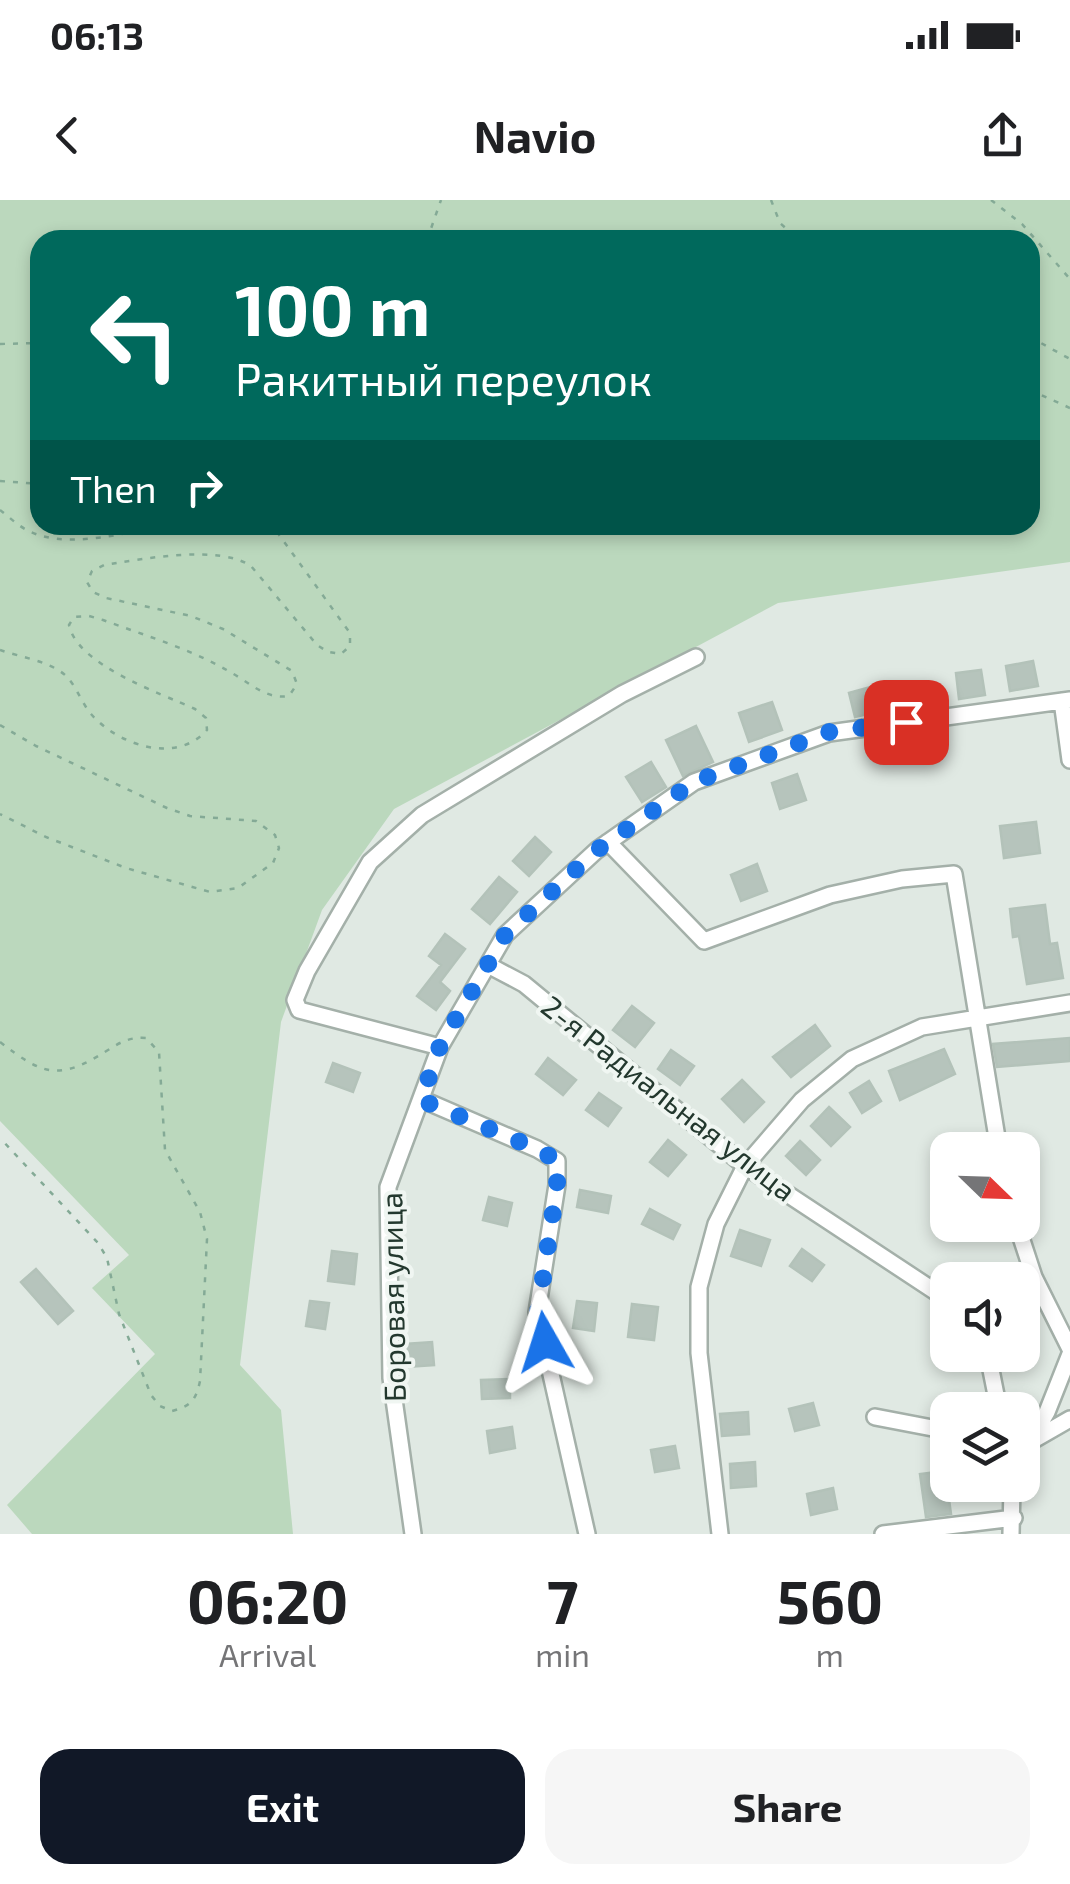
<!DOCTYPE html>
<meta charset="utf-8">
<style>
:root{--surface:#fff;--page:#f6f6f6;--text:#202124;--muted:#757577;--accent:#111827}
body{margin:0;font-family:"Exo 2",sans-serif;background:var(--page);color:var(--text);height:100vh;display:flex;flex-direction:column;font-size:38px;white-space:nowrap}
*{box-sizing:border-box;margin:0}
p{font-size:32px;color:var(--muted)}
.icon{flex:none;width:55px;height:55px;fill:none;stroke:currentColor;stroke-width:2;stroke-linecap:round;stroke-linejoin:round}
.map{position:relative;height:1334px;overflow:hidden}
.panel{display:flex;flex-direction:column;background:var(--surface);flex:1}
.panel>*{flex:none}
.guide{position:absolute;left:30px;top:30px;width:1010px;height:305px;border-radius:30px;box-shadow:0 5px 15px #0003;background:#00695c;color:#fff;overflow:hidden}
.needle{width:65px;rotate:113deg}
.buttons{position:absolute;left:930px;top:932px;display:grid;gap:20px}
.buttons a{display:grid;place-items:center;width:110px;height:110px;border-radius:20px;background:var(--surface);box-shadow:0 5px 15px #0003;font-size:50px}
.pin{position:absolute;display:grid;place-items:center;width:85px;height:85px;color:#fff;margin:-42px;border-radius:20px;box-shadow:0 5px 15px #0006}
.me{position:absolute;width:110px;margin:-55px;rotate:354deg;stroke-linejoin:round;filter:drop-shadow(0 0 8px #0008)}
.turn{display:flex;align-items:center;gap:35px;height:210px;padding:0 40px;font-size:45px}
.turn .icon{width:130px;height:130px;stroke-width:2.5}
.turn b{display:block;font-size:70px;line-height:85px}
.then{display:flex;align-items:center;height:95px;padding:0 40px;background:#0003;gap:20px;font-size:38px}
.eta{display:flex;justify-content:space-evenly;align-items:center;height:170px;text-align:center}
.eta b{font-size:60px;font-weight:700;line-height:70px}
.cta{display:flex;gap:20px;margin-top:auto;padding:20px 40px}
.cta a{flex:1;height:115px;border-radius:30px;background:var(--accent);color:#fff;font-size:40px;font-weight:700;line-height:115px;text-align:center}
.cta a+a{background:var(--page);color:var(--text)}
.status{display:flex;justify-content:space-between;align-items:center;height:70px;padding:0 50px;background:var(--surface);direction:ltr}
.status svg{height:28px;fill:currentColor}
header{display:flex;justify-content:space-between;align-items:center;height:130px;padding:0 40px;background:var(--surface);font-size:45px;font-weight:700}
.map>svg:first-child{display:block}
.green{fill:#bbd8bd;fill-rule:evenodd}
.building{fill:#b6c4bc;stroke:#b3c2b9;stroke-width:2.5}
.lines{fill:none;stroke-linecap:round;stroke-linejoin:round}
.minor-casing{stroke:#a4b0a9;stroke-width:20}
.path{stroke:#84aa96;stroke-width:2.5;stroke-dasharray:5 8;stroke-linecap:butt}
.minor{stroke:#fff;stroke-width:15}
.route{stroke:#1a73e8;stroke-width:18;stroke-dasharray:0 32.4}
.labels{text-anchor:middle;stroke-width:8;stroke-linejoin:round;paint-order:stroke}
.street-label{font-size:30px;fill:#23382e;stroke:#f0f6f2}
</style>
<div class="status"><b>06:13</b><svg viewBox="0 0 49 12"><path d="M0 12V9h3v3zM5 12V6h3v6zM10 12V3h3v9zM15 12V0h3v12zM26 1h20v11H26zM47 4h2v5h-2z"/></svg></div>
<header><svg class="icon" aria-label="back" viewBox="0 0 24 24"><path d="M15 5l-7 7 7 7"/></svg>Navio<svg class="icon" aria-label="share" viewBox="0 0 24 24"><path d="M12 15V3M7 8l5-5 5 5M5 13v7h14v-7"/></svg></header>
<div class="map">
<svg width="1070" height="1334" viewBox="0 0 1070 1334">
<rect width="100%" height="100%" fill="#e0e9e3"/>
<path class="green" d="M0 0H1070V362L778 403 394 609 322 710 281 822 240 1165 281 1210 293 1334H32L7 1305 155 1154 92 1088 129 1055 0 921ZM40 40H1030V325H40Z"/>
<path class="building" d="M1033 461 1038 486 1010 491 1006 466Z
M981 470 985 495 959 499 956 473Z
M874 486 880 511 855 517 849 493Z
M772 502 782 530 749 542 739 513Z
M696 526 713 562 683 576 666 540Z
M651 562 666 587 642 602 626 577Z
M797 574 806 600 780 609 772 583Z
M1036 622 1040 653 1004 658 1000 626Z
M535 637 551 652 529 676 513 661Z
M757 664 767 691 741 701 731 675Z
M499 677 517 692 490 724 472 709Z
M1045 705 1050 744 1057 743 1063 778 1027 784 1019 736 1013 737 1010 709Z
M445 734 465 749 440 782 450 791 436 810 417 796 441 765 429 756Z
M632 806 654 823 635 847 613 830Z
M815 825 830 846 791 877 773 857Z
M1070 838V861L997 867 993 844Z
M944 849 955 874 900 900 889 871Z
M671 850 694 866 680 885 658 869Z
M548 858 576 880 563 895 536 874Z
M333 863 360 873 353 892 326 882Z
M742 880 764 902 744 922 722 899Z
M869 881 881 901 862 913 850 893Z
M599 893 621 908 608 926 586 910Z
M829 907 850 927 831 946 811 926Z
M668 940 686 955 668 976 650 962Z
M800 941 820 960 806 975 786 956Z
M580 990 611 996 608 1013 577 1007Z
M489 997 512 1003 507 1026 483 1020Z
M650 1009 680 1025 673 1039 642 1024Z
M740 1030 770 1040 761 1066 731 1056Z
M802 1049 824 1065 812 1081 790 1066Z
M332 1051 357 1054 354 1084 328 1081Z
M36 1069 73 1111 58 1124 21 1082Z
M310 1101 329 1103 325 1129 306 1126Z
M577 1101 597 1103 594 1131 573 1128Z
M632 1104 658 1107 654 1140 628 1137Z
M432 1142 434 1165 407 1167 405 1144Z
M510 1179V1198L482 1199 481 1180Z
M813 1203 819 1225 795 1231 789 1209Z
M748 1212 749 1234 722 1236 720 1214Z
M512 1227 515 1248 490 1253 487 1231Z
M675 1246 679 1268 655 1272 651 1250Z
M755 1262 756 1286 731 1288 730 1264Z
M945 1271 951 1314 926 1317 920 1274Z
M833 1288 837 1309 811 1315 807 1294Z"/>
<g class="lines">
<defs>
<path id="minor" d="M1062 501 1070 560
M608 642 704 741 830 695 902 679 954 674 999 950
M488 765 524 784 745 966 948 1100
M440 847 299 810 295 800 307 771 370 662 422 615 622 494 696 457
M421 899 537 949 557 961V985L537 1112 587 1334
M1017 1025 1034 1077 1070 1149
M988 1155 999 1210
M875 1217 948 1231
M1030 1242 1070 1219
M1022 1255 1047 1212 1070 1154
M413 1334 391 1178 388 987 440 847 505 735 597 650 694 582 829 533 1070 500
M720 1334 699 1153V1087L716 1024 745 966 802 900 852 859 922 827 1070 803
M883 1334 1014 1318
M1011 1334 1012 1285"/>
</defs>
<use href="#minor" class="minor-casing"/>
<path class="path" d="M771 0 780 23 799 40
M991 0 1022 24 1070 79
M427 40 441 0
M1030 137 1070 159
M0 144 40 143
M1030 190 1070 208
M0 281 40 284
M0 310C8 316 16 324 25 329 62 351 125 333 165 325
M0 450C20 457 49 461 65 475 76 485 81 502 91 514 118 545 176 565 207 530L206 518 195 509C160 493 77 465 69 425L74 417 89 416 103 420C149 437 198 451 240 478 256 488 269 499 289 496L297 484 292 471 223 429 191 416 106 398 93 392 87 382 92 371 104 365C143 359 218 344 251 366L317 445 328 452 341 454 350 446V433L272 325
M0 525 36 546 167 608 190 616 256 621 275 635 279 648 273 663 238 688 210 692 126 668 46 637 0 614
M0 842C44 876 59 881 108 850 122 841 131 837 146 838L159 852 165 950 200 1012 207 1039 200 1181C196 1200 191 1206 172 1211L160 1206 151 1195 119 1114 107 1058 98 1043 0 938"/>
<use href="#minor" class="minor"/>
</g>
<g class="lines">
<path class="route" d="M545 1142 538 1112 557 985 558 961 537 949 421 900 440 846 505 735 597 650 694 582 829 532 906 522"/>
</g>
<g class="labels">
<g class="street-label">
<text transform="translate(668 899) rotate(38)" y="10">2-я Радиальная улица</text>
<text transform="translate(394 1097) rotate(-91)" y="10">Боровая улица</text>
</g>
</g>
</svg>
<div class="buttons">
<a><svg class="needle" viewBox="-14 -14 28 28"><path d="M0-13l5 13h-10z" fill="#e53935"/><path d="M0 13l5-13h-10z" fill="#757577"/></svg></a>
<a><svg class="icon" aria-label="sound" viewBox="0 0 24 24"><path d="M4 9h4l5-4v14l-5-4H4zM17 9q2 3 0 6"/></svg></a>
<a><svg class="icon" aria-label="layers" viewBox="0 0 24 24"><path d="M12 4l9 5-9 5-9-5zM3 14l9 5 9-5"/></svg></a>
</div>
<div class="pin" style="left:906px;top:522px;background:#d93025"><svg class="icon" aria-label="arrive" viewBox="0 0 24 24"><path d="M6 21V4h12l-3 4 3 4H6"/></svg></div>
<svg class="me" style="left:545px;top:1142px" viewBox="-20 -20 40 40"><path d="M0-17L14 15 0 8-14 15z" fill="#1a73e8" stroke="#fff" stroke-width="4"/></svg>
<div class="guide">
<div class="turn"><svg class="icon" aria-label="left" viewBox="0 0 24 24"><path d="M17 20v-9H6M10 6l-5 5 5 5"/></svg><div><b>100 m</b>Ракитный переулок</div></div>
<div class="then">Then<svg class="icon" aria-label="right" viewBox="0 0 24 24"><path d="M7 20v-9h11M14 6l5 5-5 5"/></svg></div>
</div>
</div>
<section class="panel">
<div class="eta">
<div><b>06:20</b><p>Arrival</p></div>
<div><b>7</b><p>min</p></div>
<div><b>560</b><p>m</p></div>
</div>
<div class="cta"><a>Exit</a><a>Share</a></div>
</section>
